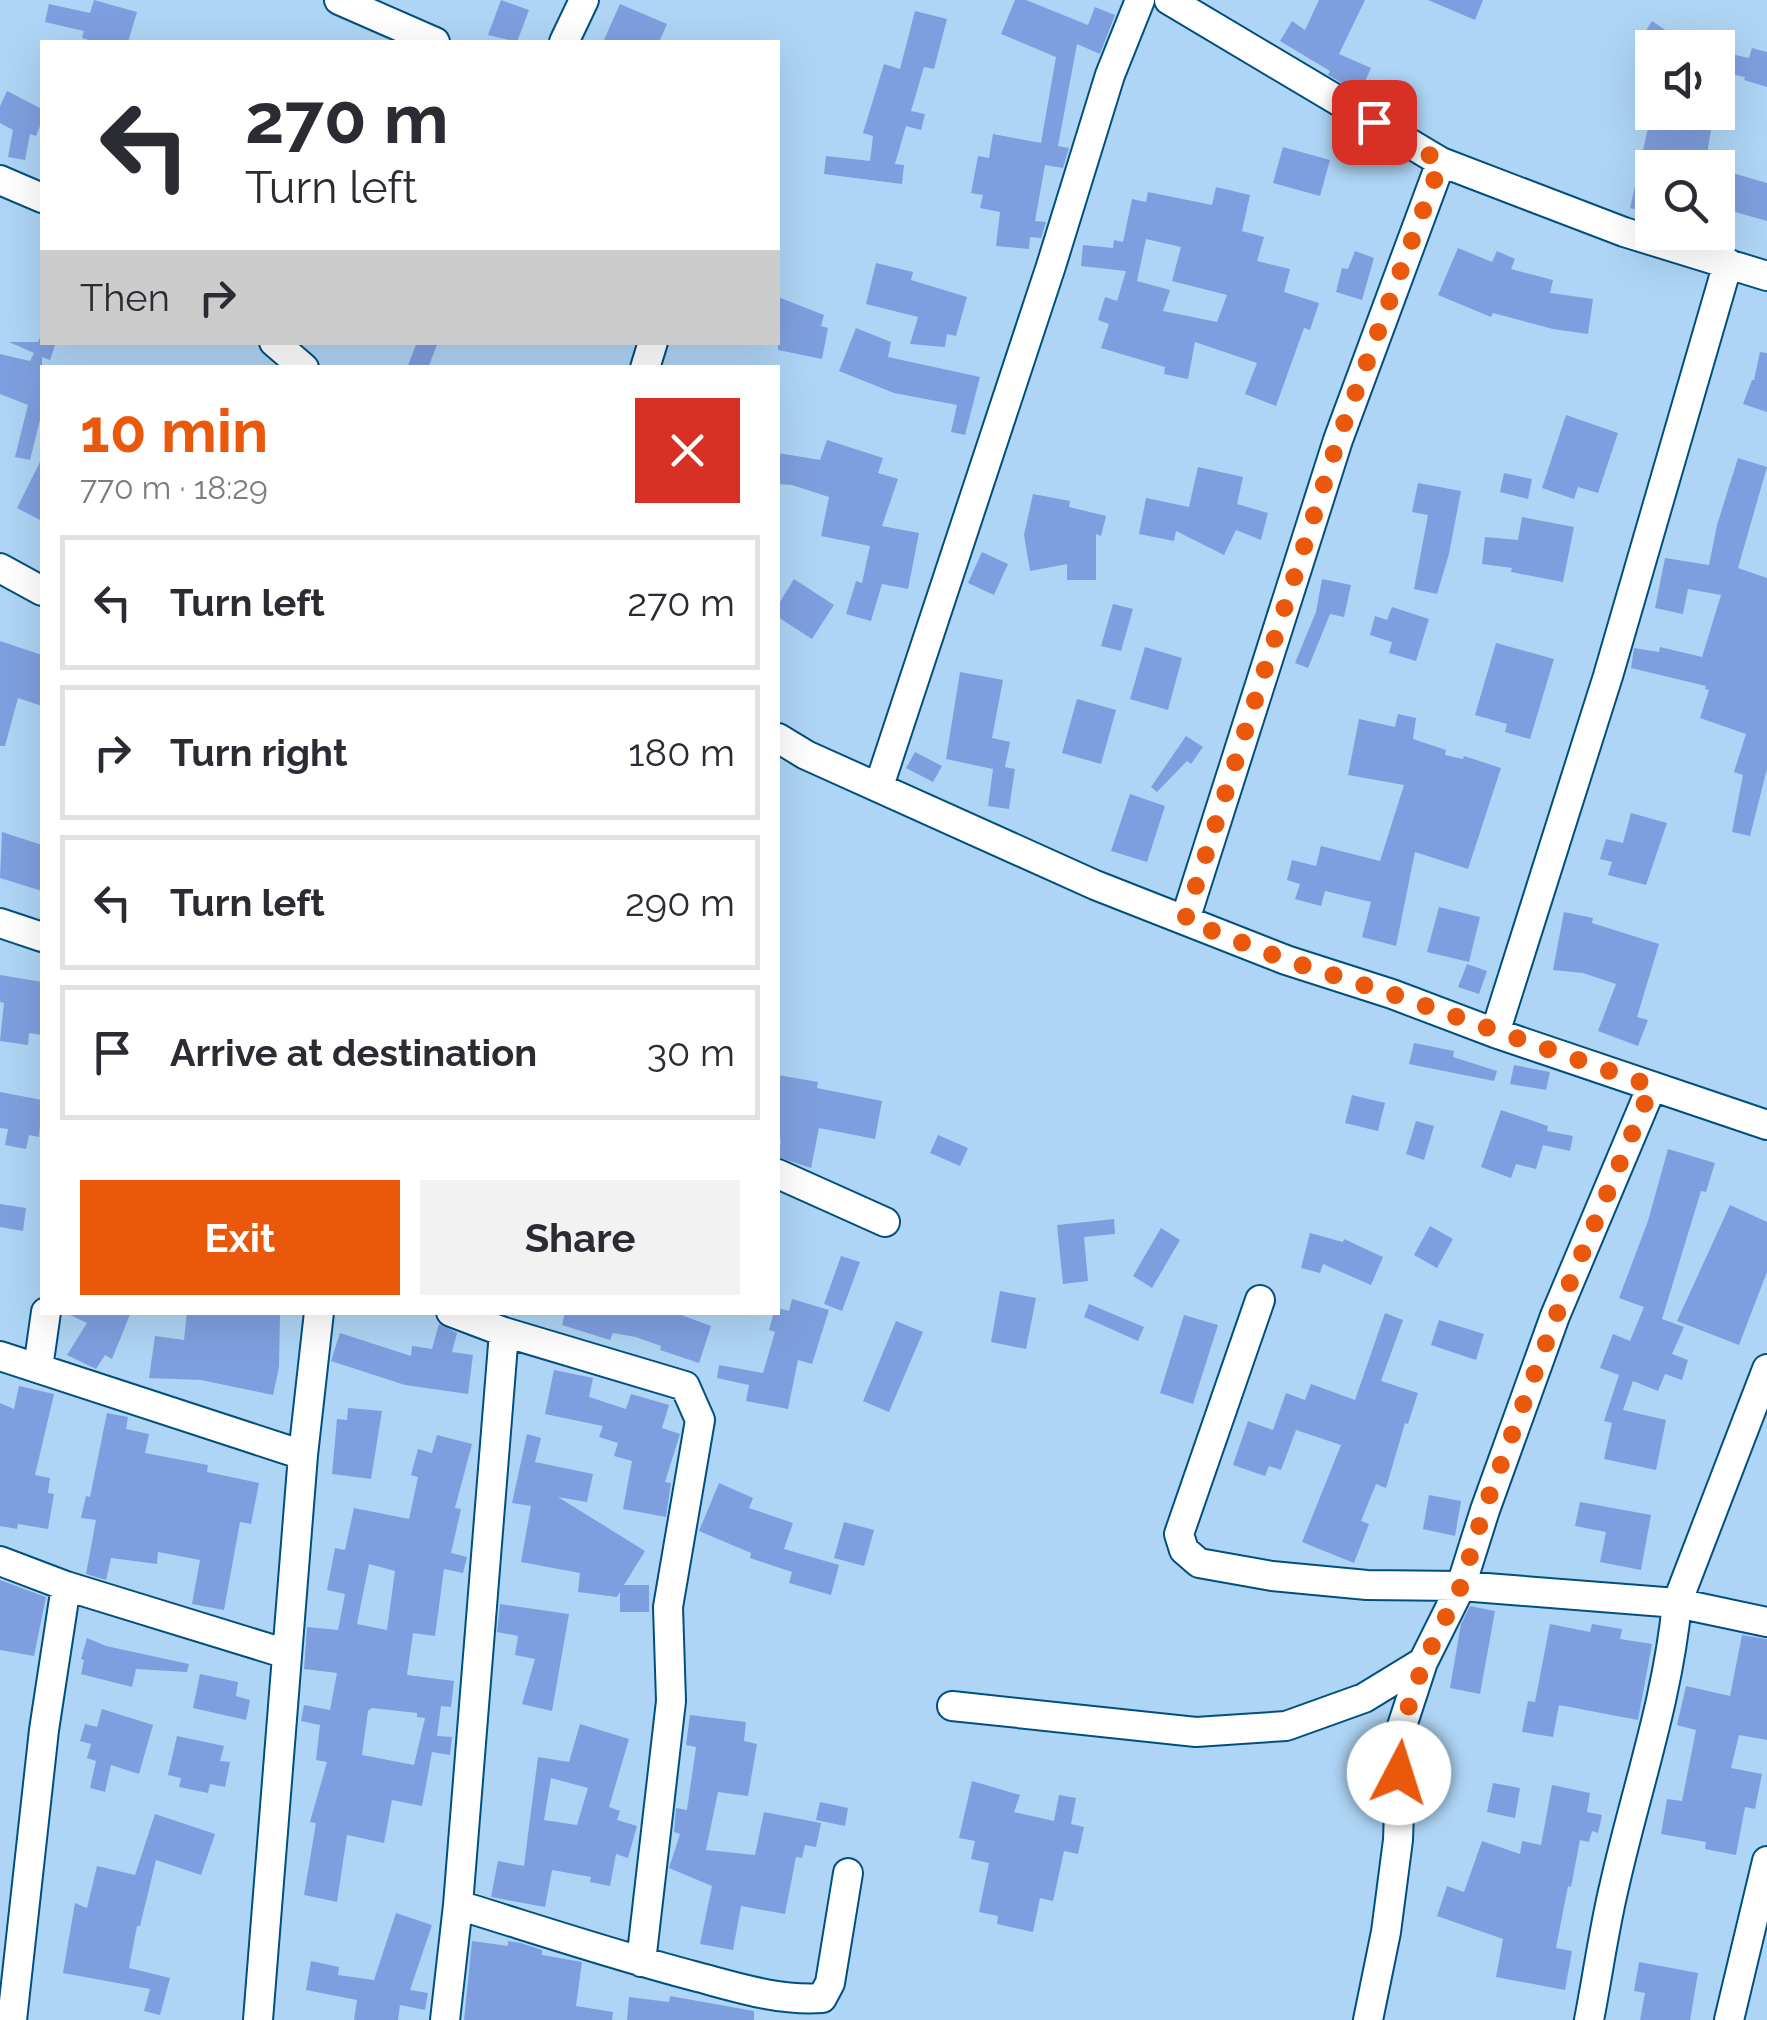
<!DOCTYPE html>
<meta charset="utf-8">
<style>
:root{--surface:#fff;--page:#f2f2f3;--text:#2b2b33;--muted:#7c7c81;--line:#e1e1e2;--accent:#ea580c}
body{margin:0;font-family:Raleway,sans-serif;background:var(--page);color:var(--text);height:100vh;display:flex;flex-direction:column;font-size:38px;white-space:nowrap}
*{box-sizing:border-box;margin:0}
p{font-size:32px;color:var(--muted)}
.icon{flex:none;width:55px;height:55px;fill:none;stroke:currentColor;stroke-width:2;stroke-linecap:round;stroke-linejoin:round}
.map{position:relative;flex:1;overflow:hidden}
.sheet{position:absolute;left:40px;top:365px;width:740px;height:950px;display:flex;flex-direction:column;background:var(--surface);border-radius:0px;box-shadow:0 10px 40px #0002}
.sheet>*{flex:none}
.top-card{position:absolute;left:40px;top:40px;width:740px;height:305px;border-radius:0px;box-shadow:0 10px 40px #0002;background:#fff;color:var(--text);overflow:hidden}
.buttons{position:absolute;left:1635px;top:30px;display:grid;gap:20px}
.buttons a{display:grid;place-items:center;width:100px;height:100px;border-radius:0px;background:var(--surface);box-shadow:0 10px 40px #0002;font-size:50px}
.pin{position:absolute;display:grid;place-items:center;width:85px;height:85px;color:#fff;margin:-42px;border-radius:20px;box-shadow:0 5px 15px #0006}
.me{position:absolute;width:110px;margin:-55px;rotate:5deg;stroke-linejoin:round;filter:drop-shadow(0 0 8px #0008)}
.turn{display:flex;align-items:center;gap:35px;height:210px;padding:0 40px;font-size:45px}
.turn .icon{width:130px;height:130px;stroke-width:2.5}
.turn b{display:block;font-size:70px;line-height:85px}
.then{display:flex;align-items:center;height:95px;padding:0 40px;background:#0003;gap:20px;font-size:38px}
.round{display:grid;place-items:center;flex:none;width:105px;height:105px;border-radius:0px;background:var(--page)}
.headline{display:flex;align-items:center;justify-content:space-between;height:170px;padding:0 40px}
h1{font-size:60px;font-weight:700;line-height:75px;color:var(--accent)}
.primary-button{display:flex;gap:20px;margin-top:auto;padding:20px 40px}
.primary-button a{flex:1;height:115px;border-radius:0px;background:var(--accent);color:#fff;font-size:40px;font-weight:700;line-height:115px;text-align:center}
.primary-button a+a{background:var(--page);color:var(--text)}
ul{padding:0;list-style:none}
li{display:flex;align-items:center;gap:30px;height:135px;margin:0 20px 15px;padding:0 20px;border:5px solid var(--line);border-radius:0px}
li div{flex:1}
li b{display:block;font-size:38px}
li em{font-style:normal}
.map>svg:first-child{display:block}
.building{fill:#7e9fdf;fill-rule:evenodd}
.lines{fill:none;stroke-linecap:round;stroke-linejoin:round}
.minor-casing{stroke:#00507e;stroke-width:32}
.minor{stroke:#fff;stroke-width:28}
.route{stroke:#ea580c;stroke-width:18;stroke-dasharray:0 32.4}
</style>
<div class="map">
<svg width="1767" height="2020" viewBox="0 0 1767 2020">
<rect width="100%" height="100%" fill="#aed5f5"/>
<path class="building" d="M94 0 137 12 128 42H95L82 38 84 31 45 22 49 4 90 13Z
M501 0 529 10 517 42 488 35Z
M1015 0H1026L1088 25 1095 7 1115 15 1100 54 1077 44 1058 146 1069 148 1063 168 1045 165 1035 221 1046 222 1041 238 1030 237 1029 249 996 246 1000 212 980 208 983 195 971 193 978 156 989 158 993 134 1041 143 1056 57 1001 34Z
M1319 0H1365L1339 54 1371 68 1360 93 1328 75 1330 71 1280 41 1292 21 1305 30Z
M1428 0H1483L1475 20Z
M620 4 667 24 659 42H603Z
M915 11 947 19 934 69 924 67 911 111 925 114 921 130 906 126 895 164 904 165 902 184 824 174 826 156 870 161 873 136 863 133 884 64 900 69Z
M1652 21 1692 48H1635Z
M1752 48 1767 52V87L1744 80 1745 77 1718 71V51L1749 58Z
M7 91 42 109V121L36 136 30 134 25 160 8 157 13 130 0 123V106Z
M1650 119 1711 130 1705 166 1658 157 1656 168H1652L1647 212 1630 208Z
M1283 147 1330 160 1320 196 1273 183Z
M1722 170 1767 183V221L1718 207V187Z
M1216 187 1250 195 1242 231 1264 237 1257 261 1290 269 1284 292 1319 303 1310 330 1304 328 1276 406 1245 394 1257 363 1195 342 1188 379 1164 374 1165 367 1101 348 1109 324 1098 320 1105 297 1117 301 1126 271 1081 266 1083 245 1113 248 1114 240 1123 242 1132 199 1146 202 1148 192 1212 205ZM1146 239 1181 247 1172 281 1227 295 1217 322 1163 311 1170 290 1137 281Z
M1458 248 1492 262 1497 251 1515 259 1511 269 1553 280 1550 293 1593 299 1588 334 1553 329 1493 313 1491 317 1438 295Z
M1355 251 1374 258 1362 300 1336 292 1342 268 1348 269Z
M876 263 913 272 911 280 967 297 956 336 947 334 945 347 910 344 918 317 866 304Z
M778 297 824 315 821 326 828 328 822 359 778 350Z
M856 328 891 342 888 357 980 377 965 435 951 432 957 405 894 393 839 371Z
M42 333V342H56L50 360 42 357V412L30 460 15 457 28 405 0 394V354L30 361 34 353 9 342H38Z
M417 342H438L428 368H407Z
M1760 352 1767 353V412L1743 404 1752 380H1754Z
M1566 415 1618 433 1598 493 1578 487 1574 499 1542 488Z
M827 440 883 458 878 473 898 479 882 526 919 533 908 589 882 584 871 621 846 614 856 581 862 583 870 546 821 536 829 497 792 485 778 484V453L820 460Z
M42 458V521L17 508Z
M1738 458 1767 467 1738 568 1767 578V769L1750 836 1732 832 1743 775 1734 772 1746 734 1700 718 1709 690 1705 689 1706 686 1631 668 1634 648 1659 652 1660 647 1702 657 1721 595 1688 589 1683 614 1655 608 1665 558 1709 565 1717 525Z
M1198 467 1243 477 1237 504 1268 513 1261 540 1236 530 1224 555 1176 531 1174 541 1139 534 1146 498 1189 507Z
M1504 473 1532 479 1528 499 1500 492Z
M1418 483 1461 491 1449 554 1437 594 1414 589 1428 515 1412 512Z
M1033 494 1070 501 1069 507 1106 516 1101 536 1096 534V580H1067V564L1030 571 1024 535Z
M1522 517 1574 527 1563 582 1511 572 1512 568 1482 564 1485 537 1518 540Z
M982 552 1008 564 994 595 968 583Z
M794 579 834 605 812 639 778 617V605Z
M1322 579 1351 585 1349 594 1344 617 1330 614 1308 668 1295 663 1316 612Z
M1113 604 1133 609 1121 651 1101 646Z
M1392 607 1429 619 1416 661 1389 653 1392 642 1370 635 1375 616 1387 620Z
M0 641 42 655V706L18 698 5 746H0Z
M1496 643 1554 659 1530 739 1505 732 1507 724 1475 715Z
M1145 647 1182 658 1168 710 1130 699Z
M960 672 1003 680 992 738 1010 742 1005 767 1015 769 1009 809 988 806 993 769 946 759Z
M1077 699 1116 710 1101 764 1062 753Z
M1398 714 1416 718 1413 739 1446 750 1445 755 1463 759 1464 756 1501 768 1468 869 1415 852 1396 946 1362 937 1371 902 1325 891 1321 906 1295 899 1300 884 1287 880 1292 860 1316 866 1321 846 1380 861 1404 785 1348 775 1359 719 1395 727Z
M1186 736 1203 747 1191 764 1187 761 1157 792 1151 787Z
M915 752 942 766 933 782 906 768Z
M1130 794 1165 806 1147 862 1111 851Z
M1631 813 1667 823 1646 885 1608 875 1612 862 1600 859 1606 839 1623 843Z
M2 832 42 845V891L0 878Z
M1439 907 1480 917 1469 962 1427 952Z
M1564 912 1593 918 1592 923 1659 944 1637 1017 1648 1020 1638 1046 1598 1031 1616 984 1583 973 1553 970Z
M1467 964 1487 971 1479 994 1458 987Z
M0 975 42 982V1035L29 1033 28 1045 0 1041 4 1003 0 1002Z
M1414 1043 1454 1051 1453 1057 1497 1071 1494 1081 1409 1064Z
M1514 1065 1550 1072 1546 1090 1510 1084Z
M778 1075 818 1082 817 1088 882 1101 875 1139 819 1128 811 1168 778 1157 781 1141H778Z
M0 1092 42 1100 39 1137 29 1135 26 1149 5 1145 8 1129 0 1128Z
M1352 1095 1385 1103 1378 1131 1345 1123Z
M1501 1110 1548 1126 1547 1131 1573 1136 1570 1151 1543 1145 1536 1169 1516 1164 1511 1178 1481 1167Z
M1416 1121 1434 1126 1424 1160 1406 1154Z
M938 1135 968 1148 960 1166 930 1153Z
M1668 1149 1715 1163 1706 1192 1701 1191 1662 1319 1684 1327 1672 1354 1688 1360 1682 1380 1665 1374 1658 1391 1633 1381 1623 1410 1666 1420 1656 1470 1604 1459 1612 1423 1604 1421 1619 1375 1600 1368 1613 1334 1630 1341 1644 1307 1619 1298 1648 1221Z
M0 1204 26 1208 23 1231 0 1227Z
M1730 1205 1767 1222V1272L1739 1345 1677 1321Z
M1114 1219 1115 1234 1084 1237 1088 1281 1063 1284 1057 1225Z
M1430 1226 1453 1239 1437 1268 1414 1255Z
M1161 1228 1180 1240 1152 1288 1133 1276Z
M1310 1233 1343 1242 1344 1239 1383 1257 1371 1285 1323 1264 1320 1273 1301 1268Z
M841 1256 860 1262 842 1311 824 1304Z
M1000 1291 1036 1298 1026 1349 991 1342Z
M792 1299 829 1310 812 1364 798 1360 788 1409 746 1401 749 1385 717 1378 719 1365 763 1373 775 1332 769 1330 774 1312H778V1308L789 1311Z
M1089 1304 1144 1327 1138 1341 1084 1317Z
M64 1312H131L112 1359 105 1355 96 1369 67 1355 87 1323Z
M187 1312H280L279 1367 273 1395 201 1380 149 1378 155 1336 184 1340Z
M565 1312H673L711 1326 699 1363 660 1350 661 1346 636 1337 613 1333 610 1340 562 1325Z
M1385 1313 1403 1320 1381 1381 1418 1393 1408 1424 1405 1423 1386 1488 1376 1484 1361 1521 1369 1524 1354 1563 1302 1542 1341 1445 1296 1430 1281 1470 1269 1466 1265 1476 1233 1465 1248 1421 1273 1430 1286 1393 1305 1400 1311 1384 1355 1400Z
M1184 1315 1218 1325 1193 1404 1160 1393Z
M1439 1320 1484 1334 1476 1360 1431 1345Z
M896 1321 923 1332 889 1412 863 1401Z
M439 1324 457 1333 452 1352 473 1355 468 1394 405 1385 331 1361 340 1333 411 1356 412 1346 432 1349Z
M554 1370 593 1378 589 1397 626 1409 631 1394 669 1405 662 1428 680 1434 665 1482 671 1483 666 1517 623 1509 632 1461 614 1456 618 1443 599 1437 603 1426 545 1414Z
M19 1386 54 1394 35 1475 50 1478 48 1493 54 1494 48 1529 18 1524 17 1529 0 1526V1403L14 1409Z
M348 1408 382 1411 371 1479 332 1474 337 1419 347 1420Z
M107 1413 128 1417 126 1429 149 1434 145 1453 208 1465 207 1472 259 1483 251 1524 240 1522 224 1610 192 1604 200 1560 158 1552 157 1564 111 1558 106 1580 86 1574 96 1520 81 1518 86 1496 90 1497Z
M527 1434 541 1438 535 1462 593 1474 587 1502 558 1497 645 1551 624 1585H649V1612H620V1592L617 1597 578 1592 580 1573 521 1562 531 1506 512 1503Z
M437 1435 472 1444 455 1508 461 1509 451 1553 467 1557 463 1573 444 1569 435 1636 413 1633 407 1675 454 1681 451 1707 441 1706 437 1736 452 1737 450 1755 432 1752 422 1806 392 1800 384 1843 347 1835 337 1902 304 1895 316 1823 310 1822 327 1762 316 1760 320 1725 301 1721 304 1705 330 1710 337 1673 304 1669 307 1627 338 1630 345 1594 327 1590 335 1548 345 1550 354 1508 409 1519 418 1477 411 1475 418 1449 432 1453ZM369 1564 395 1571 387 1630 357 1624ZM372 1708 417 1713V1717L425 1718 414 1765 362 1755 368 1711Z
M719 1483 753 1498 749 1508 793 1523 784 1549 839 1565 831 1595 789 1583 792 1572 750 1558 751 1553 699 1531Z
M1429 1495 1461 1501 1455 1536 1423 1529Z
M1580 1502 1651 1515 1641 1570 1600 1562 1606 1532 1575 1526Z
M844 1522 874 1530 864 1566 834 1558Z
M0 1580 46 1597 34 1656 0 1650Z
M500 1604 569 1614 552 1711 522 1704 535 1659 515 1655 518 1636 497 1632Z
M1470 1606 1495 1611 1480 1694 1450 1688 1461 1624Z
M1550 1624 1590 1632 1592 1624 1622 1629 1620 1639 1652 1644 1638 1720 1559 1705 1553 1737 1522 1732 1528 1701 1535 1702Z
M1742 1635 1767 1639V1740L1739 1735 1731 1768 1762 1774 1755 1809 1745 1807 1736 1855 1705 1849 1706 1842 1661 1834 1667 1799 1682 1801 1696 1730 1677 1725 1686 1686 1730 1696Z
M87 1638 106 1646 189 1664 187 1672 136 1669 132 1687 81 1674 84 1660 81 1659Z
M200 1674 238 1682 236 1696 250 1700 246 1720 193 1708Z
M102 1709 153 1725 139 1774 111 1765 105 1792 90 1788 96 1761 87 1758 91 1744 80 1741 85 1724 97 1727Z
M690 1715 746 1722 744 1741 757 1744 748 1796 718 1792 706 1850 755 1855 764 1812 821 1823 816 1847 805 1845 802 1858 796 1857 785 1914 741 1906 733 1950 700 1944 712 1886 669 1868 680 1834 674 1832 676 1808 687 1810 696 1747 686 1745Z
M580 1724 629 1739 609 1807 620 1811 617 1820 637 1826 628 1858 616 1854 610 1886 590 1882 591 1877 552 1870 545 1907 491 1897 498 1861 524 1866 538 1757 569 1762ZM551 1778 588 1788 577 1825 544 1820Z
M177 1736 224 1746 220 1761 230 1762 225 1787 210 1784 208 1793 179 1787 181 1778 168 1775Z
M972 1781 1020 1795 1014 1812 1054 1821 1059 1795 1076 1798 1071 1824 1084 1827 1078 1854 1064 1851 1053 1901 1040 1898 1033 1932 997 1924 998 1916 979 1912 989 1863 971 1859 975 1841 959 1838Z
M1493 1783 1520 1788 1515 1818 1487 1812Z
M1552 1785 1590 1793 1587 1812 1602 1815 1598 1833 1592 1831 1589 1842 1580 1840 1571 1887 1568 1886 1556 1948 1572 1951 1565 1990 1496 1977 1503 1939 1437 1916 1447 1886 1464 1892 1482 1841 1520 1854 1522 1841 1541 1845Z
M820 1802 848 1808 845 1826 816 1820Z
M155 1814 215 1834 201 1875 156 1860 140 1926H137L129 1968 170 1978 160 2015 144 2011 150 1989 63 1973 75 1903 87 1908 97 1866 135 1875Z
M396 1913 432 1925 410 1990 428 1993 425 2010 400 2005 398 2020H354L357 2000 306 1990 311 1961 339 1967 338 1975 374 1980Z
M472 1941 508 1946V1941L521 1943 542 1950V1955L582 1962 576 2006 613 2012 612 2020H464Z
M1639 1962 1698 1973 1690 2020H1640L1645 1993 1634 1991Z
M670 1996 754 2011V2020H627L629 1997 669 2002Z"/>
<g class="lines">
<defs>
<path id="minor" d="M339 0 435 42
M1169 0 1441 162 1624 232 1767 276
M564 42 584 0
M0 180 42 198
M274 342 304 368
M645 368 653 342
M0 568 42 591
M778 738 806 755 1095 885 1286 960 1392 994 1495 1033 1767 1125
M879 786 1051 266 1110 75 1140 0
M1185 920 1338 440 1441 162
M0 923 42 937
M1495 1033 1608 676 1728 263
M778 1174 885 1222
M1260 1300 1179 1534 1184 1550 1199 1563 1272 1576 1367 1585 1461 1586 1677 1603 1767 1622
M451 1312 504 1332 685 1386 700 1420 668 1607 671 1701 641 1962
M0 1356 303 1455
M38 1368 46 1312
M0 1561 66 1586 287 1654
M952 1706 1196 1732 1286 1726 1364 1698 1423 1662
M458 1905C536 1929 614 1955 694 1976 736 1987 777 2001 822 1998L830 1983 848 1873
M12 2020 44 1730 66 1586
M258 2020 303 1455 319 1312
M445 2020 458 1905 504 1332
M1368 2020 1386 1932 1398 1840 1402 1726 1423 1662 1461 1586 1485 1510 1555 1316 1652 1086
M1589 2020C1598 1974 1604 1928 1615 1883 1636 1790 1668 1699 1677 1603L1767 1369
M1729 2020 1767 1861"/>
</defs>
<use href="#minor" class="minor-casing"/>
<use href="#minor" class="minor"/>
</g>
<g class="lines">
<path class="route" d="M1374 122 1441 162 1338 440 1185 920 1286 960 1392 994 1652 1086 1556 1316 1484 1510 1461 1586 1424 1662 1402 1726 1399 1773"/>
</g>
</svg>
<div class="buttons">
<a><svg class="icon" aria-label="sound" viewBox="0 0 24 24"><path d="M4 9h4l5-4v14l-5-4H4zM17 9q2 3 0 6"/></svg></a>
<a><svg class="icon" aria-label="search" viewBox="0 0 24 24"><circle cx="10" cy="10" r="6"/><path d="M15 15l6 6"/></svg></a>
</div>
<div class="pin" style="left:1374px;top:122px;background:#d93025"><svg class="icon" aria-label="arrive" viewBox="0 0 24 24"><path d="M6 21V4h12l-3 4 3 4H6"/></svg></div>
<svg class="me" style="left:1399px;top:1773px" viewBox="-20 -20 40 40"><circle r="19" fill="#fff"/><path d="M0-13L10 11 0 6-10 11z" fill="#ea580c"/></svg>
<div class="top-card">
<div class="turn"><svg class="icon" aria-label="left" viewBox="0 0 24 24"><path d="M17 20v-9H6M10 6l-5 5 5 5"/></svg><div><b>270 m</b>Turn left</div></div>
<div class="then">Then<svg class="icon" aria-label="right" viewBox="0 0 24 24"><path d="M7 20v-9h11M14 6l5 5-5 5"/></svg></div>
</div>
<section class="sheet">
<div class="headline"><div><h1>10 min</h1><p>770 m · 18:29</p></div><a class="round" style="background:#d93025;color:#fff"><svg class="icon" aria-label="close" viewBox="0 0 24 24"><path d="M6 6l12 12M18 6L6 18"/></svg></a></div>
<ul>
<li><svg class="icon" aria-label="left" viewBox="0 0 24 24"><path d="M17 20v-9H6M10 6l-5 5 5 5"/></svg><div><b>Turn left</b></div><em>270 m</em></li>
<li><svg class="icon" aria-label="right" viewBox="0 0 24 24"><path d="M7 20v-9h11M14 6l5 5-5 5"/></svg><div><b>Turn right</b></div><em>180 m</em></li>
<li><svg class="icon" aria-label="left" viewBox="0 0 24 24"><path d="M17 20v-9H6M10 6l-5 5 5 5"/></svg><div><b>Turn left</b></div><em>290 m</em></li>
<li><svg class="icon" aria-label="arrive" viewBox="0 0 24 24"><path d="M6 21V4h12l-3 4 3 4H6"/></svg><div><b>Arrive at destination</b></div><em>30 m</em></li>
</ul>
<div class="primary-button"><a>Exit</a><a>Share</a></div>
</section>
</div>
